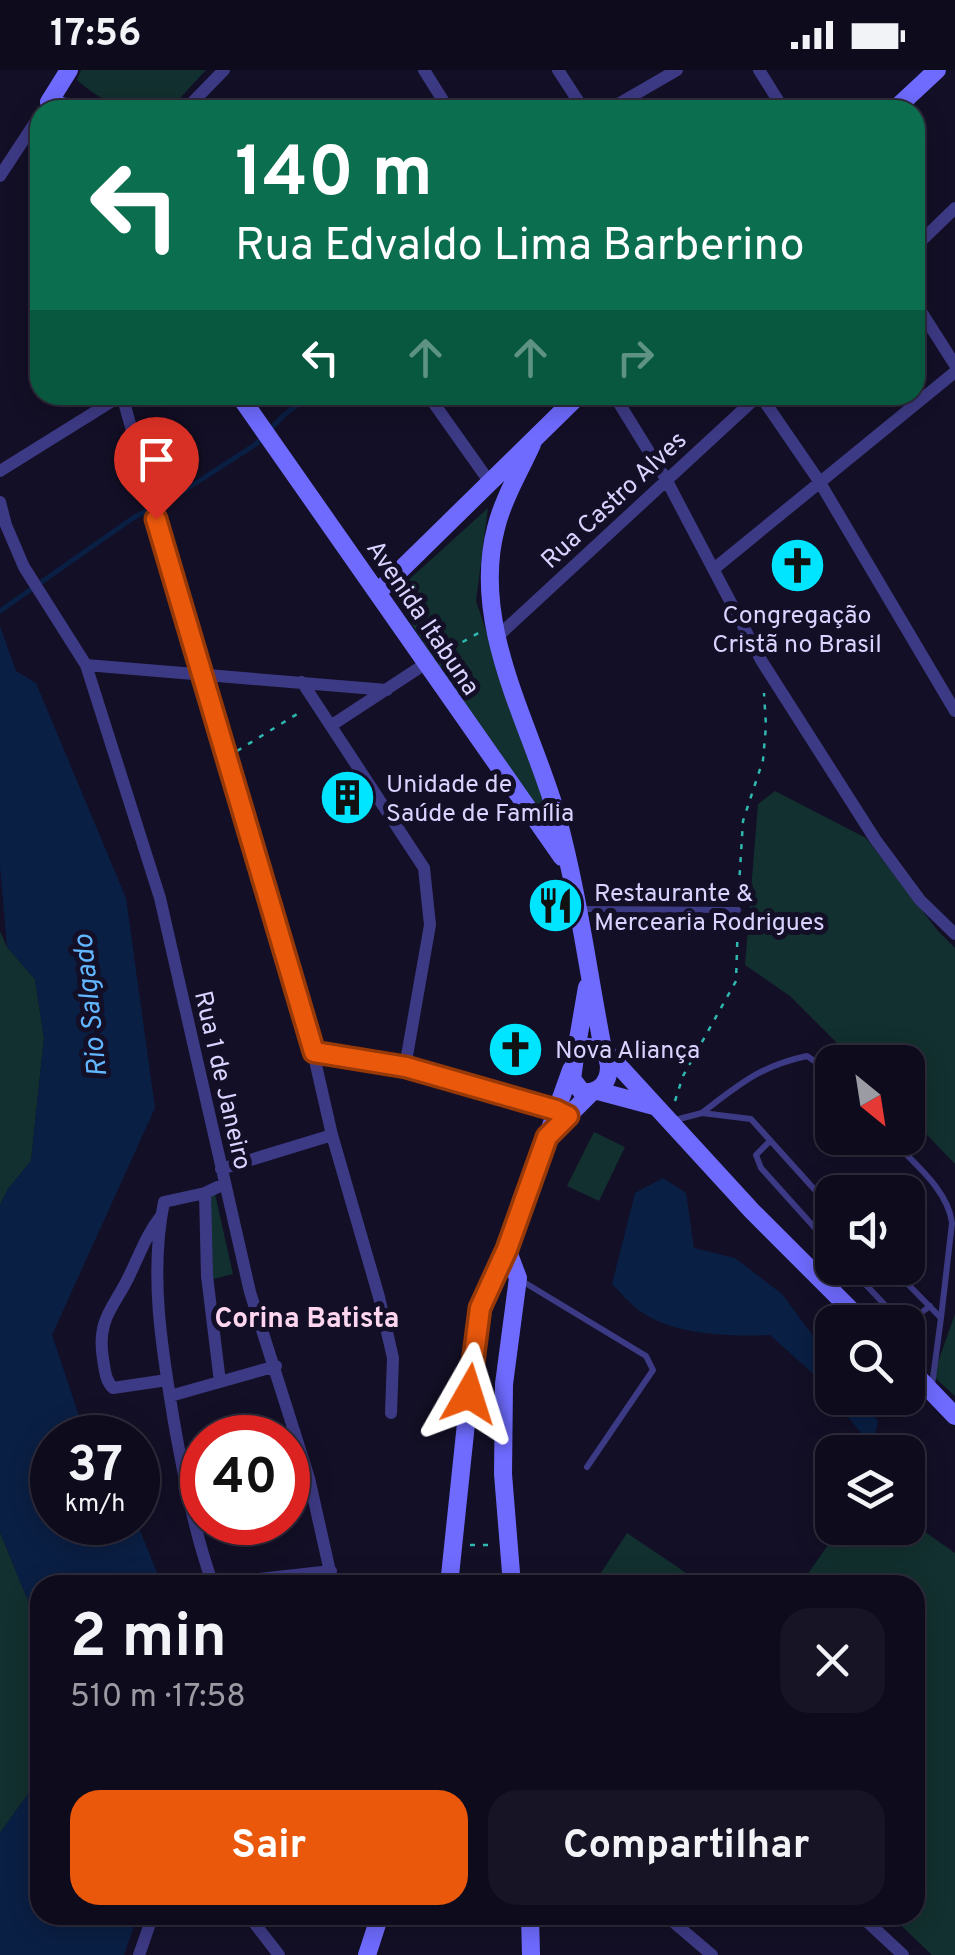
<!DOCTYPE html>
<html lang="pt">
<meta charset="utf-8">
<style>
:root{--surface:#0e0b1c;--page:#171425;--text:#f1f3f6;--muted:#9b9ba3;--line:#2e2b3b;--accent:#ea580c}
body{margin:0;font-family:Overpass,sans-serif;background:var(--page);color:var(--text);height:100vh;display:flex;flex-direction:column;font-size:38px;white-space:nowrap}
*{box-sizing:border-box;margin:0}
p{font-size:32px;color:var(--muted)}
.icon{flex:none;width:55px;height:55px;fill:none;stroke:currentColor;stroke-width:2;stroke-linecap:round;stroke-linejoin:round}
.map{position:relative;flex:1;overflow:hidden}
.panel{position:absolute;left:30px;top:1505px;width:895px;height:350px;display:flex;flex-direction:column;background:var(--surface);border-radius:30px;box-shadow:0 5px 25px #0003,0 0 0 2px var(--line)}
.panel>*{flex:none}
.banner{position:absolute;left:30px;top:30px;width:895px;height:305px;border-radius:30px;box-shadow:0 5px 25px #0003,0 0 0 2px var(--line);background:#0b6e4f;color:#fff;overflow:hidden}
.needle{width:65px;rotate:150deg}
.fabs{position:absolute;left:815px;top:975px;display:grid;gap:20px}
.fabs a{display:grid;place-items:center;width:110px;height:110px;border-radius:20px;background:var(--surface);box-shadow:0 5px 25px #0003,0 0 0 2px var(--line);font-size:50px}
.speed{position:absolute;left:30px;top:1345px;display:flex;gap:20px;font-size:50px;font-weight:700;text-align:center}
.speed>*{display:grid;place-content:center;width:130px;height:130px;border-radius:50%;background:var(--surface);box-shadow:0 5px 25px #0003,0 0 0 2px var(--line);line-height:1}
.speed small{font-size:25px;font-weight:400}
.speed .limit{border:15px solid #d22;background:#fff;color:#111}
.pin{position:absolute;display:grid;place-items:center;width:85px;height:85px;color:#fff;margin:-102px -42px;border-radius:50% 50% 50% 0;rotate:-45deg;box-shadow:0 0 10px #0007}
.pin .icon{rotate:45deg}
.me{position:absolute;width:110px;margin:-55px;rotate:6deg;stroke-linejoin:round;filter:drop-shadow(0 0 8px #0008)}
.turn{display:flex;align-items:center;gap:35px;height:210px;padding:0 40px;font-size:45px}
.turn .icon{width:130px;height:130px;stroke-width:2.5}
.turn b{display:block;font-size:70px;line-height:85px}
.lanes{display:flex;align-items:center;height:95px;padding:0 40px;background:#0003;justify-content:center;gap:50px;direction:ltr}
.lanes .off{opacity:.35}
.round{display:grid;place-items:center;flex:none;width:105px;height:105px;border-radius:30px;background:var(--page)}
.summary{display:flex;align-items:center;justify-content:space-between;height:170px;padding:0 40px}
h1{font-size:60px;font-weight:700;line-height:75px}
.button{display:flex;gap:20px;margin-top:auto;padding:20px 40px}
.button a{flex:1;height:115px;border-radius:30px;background:var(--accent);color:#fff;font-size:40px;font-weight:700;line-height:115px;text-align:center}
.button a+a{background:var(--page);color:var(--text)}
.status{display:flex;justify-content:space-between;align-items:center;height:70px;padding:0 50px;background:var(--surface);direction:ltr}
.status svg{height:28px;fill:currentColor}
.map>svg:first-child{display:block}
.green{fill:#12302f}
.water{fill:#0a1f44}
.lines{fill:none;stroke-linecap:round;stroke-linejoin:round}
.stream{stroke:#0a1f44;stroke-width:5}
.path{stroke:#2fb8b0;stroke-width:2.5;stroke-dasharray:5 8;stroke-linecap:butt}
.lane{stroke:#3d3a85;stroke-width:6}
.street{stroke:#3d3a85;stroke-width:12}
.secondary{stroke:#6f6bff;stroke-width:18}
.route-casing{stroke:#983908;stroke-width:25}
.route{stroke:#ea580c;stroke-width:18}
.labels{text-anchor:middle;stroke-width:10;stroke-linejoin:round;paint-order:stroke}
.street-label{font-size:25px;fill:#d9d4ff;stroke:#130f26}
.poi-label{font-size:25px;fill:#d9d4ff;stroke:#130f26;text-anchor:start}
.water-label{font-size:28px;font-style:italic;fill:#62b6ff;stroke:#130f26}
.neighbourhood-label{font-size:28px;font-weight:bold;fill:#ffd6f0;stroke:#130f26}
</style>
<div class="status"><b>17:56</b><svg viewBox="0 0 49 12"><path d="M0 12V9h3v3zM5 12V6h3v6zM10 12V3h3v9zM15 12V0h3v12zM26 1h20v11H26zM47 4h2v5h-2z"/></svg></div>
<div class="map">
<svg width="955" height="1885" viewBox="0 0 955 1885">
<rect width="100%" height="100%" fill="#130f26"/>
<path class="green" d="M81 0H206L169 40C128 40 109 38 77 10Z
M488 438 476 531 554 760 446 609 393 524Z
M775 721 866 768 938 861 955 878V1094L908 1045V992H856L790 926 745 895 758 734Z
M0 861 7 877 35 909 44 968 31 1091 8 1119 0 1135Z
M594 1062 625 1077 599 1131 567 1116Z
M215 1124 233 1204 213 1209 207 1126Z
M955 1244V1326L933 1306Z
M908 1450 955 1483V1885H932L890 1845H915V1515H800L840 1458H908Z
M0 1462 40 1560V1697L34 1716 0 1763Z
M627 1463 704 1515H593Z"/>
<path class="water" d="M0 556 16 601 36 613 126 828 155 1038 52 1265 86 1367 52 1368V1452L137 1453 162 1515H40V1560L0 1462V1135L8 1119 31 1091 44 968 35 909 7 877 0 796Z
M663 1108 686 1123 694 1178 735 1188 782 1224 832 1291V1328H860L878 1351 875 1365 861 1363 811 1302 770 1265C731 1267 673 1265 640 1241 630 1234 621 1223 612 1214L635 1123Z
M40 1697V1845H138L124 1885H0V1763L34 1716Z"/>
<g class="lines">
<path class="stream" d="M0 541 133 448 182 422 256 374 284 345 311 325"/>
<path class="path" d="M440 585 480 562
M237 681 302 641
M738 831 743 751 763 690 766 656 764 623
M675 1031 683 1006 736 911 738 849
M470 1475H492"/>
<path class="lane" d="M579 839 738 840
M703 1042C740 1014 760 996 807 986L832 1003
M675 1050 702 1043 751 1049 832 1139
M890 1068C912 1092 948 1119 952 1153L941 1248
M770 1071 756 1085 761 1098 832 1177
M850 1198 901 1252
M892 1198 941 1248 932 1315
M522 1211 646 1286 653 1300 587 1397
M908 1253 930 1236"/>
<path class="street" d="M424 0 449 40
M558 0 584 40
M759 0 784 40
M185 40 224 0
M608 40 677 0
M0 106 40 45
M915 177 955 138
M915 232 955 295
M122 325 199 602 313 982 332 1065 379 1227 393 1288 391 1343
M428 325 491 414
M614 325 667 411 761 590 875 769 920 830 955 864
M760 325 819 411 955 641
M0 401 122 325
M0 432 6 455 24 497 86 595 160 828 250 1222 309 1408 333 1515
M715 498 955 302
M497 567 759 325
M86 595 387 620
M302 612 424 798 430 855 405 997
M332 655 425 594
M313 982 405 997 563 1043
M221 1099 332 1065
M205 1123 207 1206 220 1312
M161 1146C147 1164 141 1181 131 1202 116 1236 96 1247 103 1289 105 1300 105 1310 113 1318L167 1310
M170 1326 276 1296
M212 1514 331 1501
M213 1515C194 1461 184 1408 174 1352 162 1280 149 1204 164 1132L205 1123 224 1114
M248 1845 279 1885
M665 1845 712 1885
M860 1845 903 1885
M139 1885 153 1845"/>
<path class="secondary" d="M69 0 49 32 74 40
M894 40 937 0
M239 325 562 787
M532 374C520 401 503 429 496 458 470 556 531 655 557 746 578 822 588 902 603 979 616 998 607 1025 582 1022L572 1009 575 987 588 977 603 979
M378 522 579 325
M608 984 752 1141 863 1252
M575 987 587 917
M598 1021 654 1036
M551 1063 591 1023
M507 1179 518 1208 504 1314 503 1404 512 1515
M908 1297 955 1346
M449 1515 477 1249 507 1179 571 1000
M530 1845 531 1885
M367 1885 380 1845"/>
</g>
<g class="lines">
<defs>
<path id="route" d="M156 449 314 982 406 997 556 1040 568 1046 547 1067 507 1179 480 1238 469 1324"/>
</defs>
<use href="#route" class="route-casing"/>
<use href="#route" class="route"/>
</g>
<defs>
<symbol id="church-disc" viewBox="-11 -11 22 22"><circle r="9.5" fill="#00e5ff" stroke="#130f26"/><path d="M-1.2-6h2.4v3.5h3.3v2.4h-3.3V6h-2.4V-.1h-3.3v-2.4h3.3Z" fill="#111"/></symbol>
<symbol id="building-disc" viewBox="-11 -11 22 22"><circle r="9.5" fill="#00e5ff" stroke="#130f26"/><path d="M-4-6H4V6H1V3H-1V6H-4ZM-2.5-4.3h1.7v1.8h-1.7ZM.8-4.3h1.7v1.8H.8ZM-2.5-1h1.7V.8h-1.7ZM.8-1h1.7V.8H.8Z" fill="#111"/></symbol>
<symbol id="restaurant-disc" viewBox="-11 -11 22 22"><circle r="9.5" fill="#00e5ff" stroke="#130f26"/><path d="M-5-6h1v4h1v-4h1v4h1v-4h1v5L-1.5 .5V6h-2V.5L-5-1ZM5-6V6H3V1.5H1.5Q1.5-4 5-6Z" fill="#111"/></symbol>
</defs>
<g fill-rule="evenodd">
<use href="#church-disc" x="766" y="464" width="63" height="63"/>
<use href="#building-disc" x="316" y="696" width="63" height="63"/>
<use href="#restaurant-disc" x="524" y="804" width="63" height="63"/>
<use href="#church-disc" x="484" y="948" width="63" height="63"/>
</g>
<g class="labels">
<g class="street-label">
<text transform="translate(613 429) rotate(-43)" y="9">Rua Castro Alves</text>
<text transform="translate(424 547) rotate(56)" y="9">Avenida Itabuna</text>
<text transform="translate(224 1010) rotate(77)" y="9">Rua 1 de Janeiro</text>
</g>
<g class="poi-label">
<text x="797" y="553" text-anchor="middle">Congregação<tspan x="797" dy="29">Cristã no Brasil</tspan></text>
<text x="386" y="722">Unidade de<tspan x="386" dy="29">Saúde de Família</tspan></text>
<text x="594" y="831">Restaurante &amp;<tspan x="594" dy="29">Mercearia Rodrigues</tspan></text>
<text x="555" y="988">Nova Aliança</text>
</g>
<g class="water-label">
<text transform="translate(89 936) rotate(-96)" y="10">Rio Salgado</text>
</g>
<g class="neighbourhood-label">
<text x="307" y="1257">Corina Batista</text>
</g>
</g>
</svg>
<div class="fabs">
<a><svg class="needle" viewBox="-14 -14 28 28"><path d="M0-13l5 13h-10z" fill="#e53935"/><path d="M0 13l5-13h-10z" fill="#9b9ba3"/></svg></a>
<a><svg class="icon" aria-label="sound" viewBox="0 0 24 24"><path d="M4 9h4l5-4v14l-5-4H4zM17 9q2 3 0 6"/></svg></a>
<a><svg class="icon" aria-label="search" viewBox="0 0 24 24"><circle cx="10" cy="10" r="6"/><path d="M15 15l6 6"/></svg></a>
<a><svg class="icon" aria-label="layers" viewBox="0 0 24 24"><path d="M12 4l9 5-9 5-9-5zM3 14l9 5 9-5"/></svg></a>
</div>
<div class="speed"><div>37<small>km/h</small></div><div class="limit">40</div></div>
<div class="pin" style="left:156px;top:449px;background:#d93025"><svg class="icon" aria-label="arrive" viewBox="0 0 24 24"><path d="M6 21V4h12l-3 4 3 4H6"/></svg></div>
<svg class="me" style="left:469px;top:1324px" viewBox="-20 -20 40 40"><path d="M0-17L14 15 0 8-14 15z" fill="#ea580c" stroke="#fff" stroke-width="4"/></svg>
<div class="banner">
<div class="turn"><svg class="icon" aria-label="left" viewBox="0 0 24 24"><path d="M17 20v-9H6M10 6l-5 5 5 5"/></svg><div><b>140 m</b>Rua Edvaldo Lima Barberino</div></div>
<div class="lanes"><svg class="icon" aria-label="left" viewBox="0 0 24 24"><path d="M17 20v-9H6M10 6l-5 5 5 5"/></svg><svg class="icon off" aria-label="ahead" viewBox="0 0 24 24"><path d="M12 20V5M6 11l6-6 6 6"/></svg><svg class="icon off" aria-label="ahead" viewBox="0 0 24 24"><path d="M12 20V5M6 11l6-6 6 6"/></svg><svg class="icon off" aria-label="right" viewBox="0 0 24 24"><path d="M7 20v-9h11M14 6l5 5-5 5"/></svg></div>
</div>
<section class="panel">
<div class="summary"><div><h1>2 min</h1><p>510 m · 17:58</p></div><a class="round"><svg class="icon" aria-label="close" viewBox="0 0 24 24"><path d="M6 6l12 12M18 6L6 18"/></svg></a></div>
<div class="button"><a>Sair</a><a>Compartilhar</a></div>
</section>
</div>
